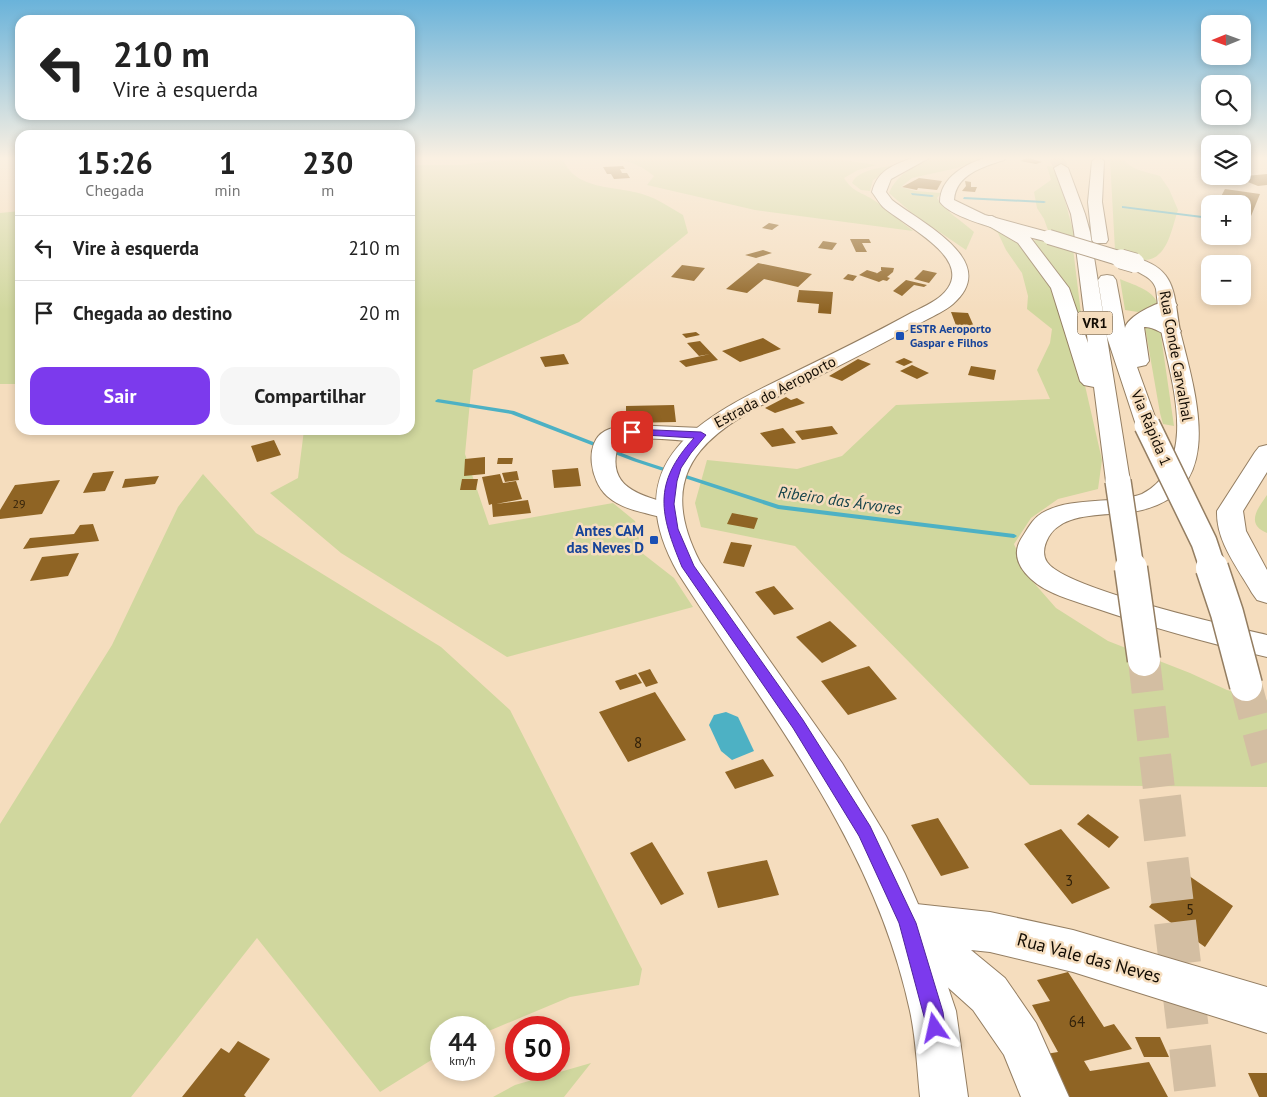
<!DOCTYPE html>
<html lang="pt">
<meta charset="utf-8">
<style>
:root{--surface:#fff;--page:#f6f6f6;--text:#222;--muted:#767676;--line:#e0e0e0;--accent:#7c3aed}
body{margin:0;font-family:"PT Sans",sans-serif;background:var(--page);color:var(--text);height:100vh;display:flex;flex-direction:column;font-size:19px;white-space:nowrap}
*{box-sizing:border-box;margin:0}
p{font-size:16px;color:var(--muted)}
.icon{flex:none;width:28px;height:28px;fill:none;stroke:currentColor;stroke-width:2;stroke-linecap:round;stroke-linejoin:round}
.map{position:relative;flex:1;overflow:hidden}
.side{position:absolute;left:15px;top:130px;width:400px;height:305px;display:flex;flex-direction:column;background:var(--surface);border-radius:15px;box-shadow:0 2px 8px #0003}
.side>*{flex:none}
.banner{position:absolute;left:15px;top:15px;width:400px;height:105px;border-radius:15px;box-shadow:0 2px 8px #0003;background:#fff;color:var(--text);overflow:hidden}
.needle{width:32px;rotate:269deg}
.tools{position:absolute;left:1201px;top:15px;display:grid;gap:10px}
.tools a{display:grid;place-items:center;width:50px;height:50px;border-radius:10px;background:var(--surface);box-shadow:0 2px 8px #0003;font-size:25px}
.speed{position:absolute;left:430px;top:1016px;display:flex;gap:10px;font-size:25px;font-weight:700;text-align:center}
.speed>*{display:grid;place-content:center;width:65px;height:65px;border-radius:50%;background:var(--surface);box-shadow:0 2px 8px #0003;line-height:1}
.speed small{font-size:12px;font-weight:400}
.speed .limit{border:8px solid #d22;background:#fff;color:#111}
.pin{position:absolute;display:grid;place-items:center;width:42px;height:42px;color:#fff;margin:-21px;border-radius:10px;box-shadow:0 2px 8px #0006}
.me{position:absolute;width:55px;margin:-28px;rotate:349deg;stroke-linejoin:round;filter:drop-shadow(0 0 4px #0008)}
.turn{display:flex;align-items:center;gap:18px;height:105px;padding:0 15px;font-size:22px}
.turn .icon{width:65px;height:65px;stroke-width:2.5}
.turn b{display:block;font-size:35px;line-height:42px}
.eta{display:flex;justify-content:space-evenly;align-items:center;height:85px;text-align:center}
.eta b{font-size:30px;font-weight:700;line-height:35px}
.cta{display:flex;gap:10px;margin-top:auto;padding:10px 15px}
.cta a{flex:1;height:58px;border-radius:15px;background:var(--accent);color:#fff;font-size:20px;font-weight:700;line-height:58px;text-align:center}
.cta a+a{background:var(--page);color:var(--text)}
ul{padding:0;list-style:none}
li{display:flex;align-items:center;gap:15px;height:65px;padding:0 15px;border-top:1px solid var(--line)}
li div{flex:1}
li b{display:block;font-size:19px}
li em{font-style:normal}
.map>svg:first-child{display:block}
.green{fill:#d0d79e}
.water{fill:#4db1c4}
.lines{fill:none;stroke-linecap:round;stroke-linejoin:round}
.stream{fill:#4db1c4;fill-rule:evenodd}
.building{fill:#8f6424}
.highway-tunnel-far2{stroke:#d3bea2;stroke-width:14;stroke-dasharray:14 8;stroke-linecap:butt}
.highway-tunnel-far1{stroke:#d3bea2;stroke-width:32;stroke-dasharray:32 16;stroke-linecap:butt}
.highway-tunnel{stroke:#d3bea2;stroke-width:42;stroke-dasharray:42 21;stroke-linecap:butt}
.minor-casing{stroke:#947e62;stroke-width:2}
.major-casing{stroke:#947e62;stroke-width:2}
.highway-casing{stroke:#947e62;stroke-width:2}
.minor{fill:#fff;fill-rule:evenodd}
.major{fill:#fff;fill-rule:evenodd}
.highway{fill:#fff;fill-rule:evenodd}
.major-bridge-far1-casing{stroke:#947e62;stroke-width:16;stroke-linecap:butt}
.major-bridge-casing{stroke:#947e62;stroke-width:21;stroke-linecap:butt}
.highway-bridge-far1-casing{stroke:#947e62;stroke-width:28;stroke-linecap:butt}
.highway-bridge-casing{stroke:#947e62;stroke-width:35;stroke-linecap:butt}
.major-bridge-far1{stroke:#fff;stroke-width:14}
.major-bridge{stroke:#fff;stroke-width:19}
.highway-bridge-far1{stroke:#fff;stroke-width:25}
.highway-bridge{stroke:#fff;stroke-width:32}
.route{fill:#7c3aed;stroke:#51269a}
.transit-dot{fill:#1a4fb4;stroke:#f5ddbe;stroke-width:2}
.labels{text-anchor:middle;stroke-width:5;stroke-linejoin:round;paint-order:stroke}
.far-transit-label{font-size:12px;font-weight:bold;fill:#164399;stroke:#f5ddbe;text-anchor:start}
.number-label{font-size:12px;fill:#31210a}
.shield{fill:#f5ddbe;stroke:#564a3a;stroke-width:1}
.shield-label{font-size:14px;font-weight:bold;fill:#120b02}
.street-label{font-size:15px;fill:#120b02;stroke:#f5ddbe}
.transit-label{font-size:15px;font-weight:bold;fill:#164399;stroke:#f5ddbe;text-anchor:end}
.near-number-label{font-size:15px;fill:#31210a}
.water-label{font-size:16px;font-style:italic;fill:#14424a;stroke:#f5ddbe}
.near-street-label{font-size:18px;fill:#120b02;stroke:#f5ddbe}
</style>
<div class="map">
<svg width="1267" height="1097" viewBox="0 0 1267 1097">
<rect width="100%" height="100%" fill="#f5ddbe"/>
<path class="green" d="M525 157H562C574 192 617 185 645 195 658 199 671 208 683 215L688 233 579 322 473 370 465 454 489 525 613 503 635 521 642 553 674 578 693 607 507 657 341 553 270 493 298 478 304 430H410V165H461Z
M599 157H825L876 165 858 170 844 178C853 192 859 191 872 199 886 208 899 220 913 231L755 210 647 185 654 176C631 157 615 160 588 159Z
M935 157H988L957 168 912 178 901 187 915 191 941 193 937 198C946 212 962 221 974 232L966 250 913 214 889 193C898 172 916 166 935 157Z
M1116 157 1123 159C1131 170 1147 172 1160 176L1169 189 1178 210C1172 227 1168 259 1145 260 1136 260 1123 253 1115 250L1110 159Z
M898 165 873 180 870 191 861 190 852 183C858 169 885 167 898 165Z
M1047 166 1056 167 1075 238 1048 230 1044 219 1037 208 1034 192 1051 180Z
M20 211V384H0V213Z
M973 216 1016 241 1055 292 1081 368 1102 460 1098 489 1058 499 1031 518 1014 544 1027 575 1056 608 1108 641 1190 673 1227 690 1267 700V787L1030 785 795 546 701 527 695 503 707 460 797 469 842 456 896 405 1050 399 1037 370 1050 343 1052 329 1027 309 1028 296 1022 273 1006 250 998 233Z
M1039 239 1073 248 1082 322 1059 274 1034 243 1033 241Z
M1120 279C1131 284 1154 290 1157 303L1138 312 1125 310Z
M1145 327 1160 329 1174 426 1163 424 1160 413Z
M203 474 256 533 441 647 510 710 642 969 639 985 570 997 484 1033V1028H441V1054L380 1092 257 938 131 1097H0V824L112 645 178 507Z
M1267 495V533C1245 524 1258 508 1267 495Z
M591 1063 564 1097H493L515 1085Z"/>
<path class="water" d="M726 712 738 717 754 751 732 760 721 751 709 725 714 715Z"/>
<g class="lines">
<path class="stream" d="M911 193 932 195 934 196 932 197 912 195Z
M964 197 1044 201 1046 202 1044 203 963 199Z
M1122 206 1210 217V219L1123 208H1122Z
M438 399 514 411 637 459 779 505 1014 534 1017 536 1014 538 778 509 633 461 511 414 436 402 435 401Z"/>
</g>
<path class="building" d="M1028 158 1042 162 1036 164 1020 161Z
M623 166 625 169H620L622 173H627L630 178 614 179 611 174H607L603 167Z
M1267 174V185L1258 186 1235 177Z
M919 178 942 181 937 190 918 188 917 190 902 187Z
M965 181 971 182V187H977L975 192 962 191 966 186Z
M1225 189 1260 194 1249 221 1242 220V204H1217Z
M769 223 779 225 772 230 762 228Z
M850 239H869L871 243H862L867 252H856Z
M823 241 837 243 832 250 818 248Z
M763 250 772 253 756 258 745 255Z
M758 263 812 274 798 287 764 279 747 293 726 289Z
M682 265 705 268 694 281 671 277Z
M881 267 894 268 893 272 887 277 890 278 887 281 883 280 879 282 859 275 867 270 877 273 876 274 882 270H881Z
M923 270 937 273 929 283 914 279Z
M848 274 857 276 853 281 843 279Z
M906 280 927 285 924 287 914 285 902 296 893 291Z
M799 290 833 292 831 314 818 313 819 304 797 302Z
M951 312 968 313 975 329 957 328Z
M696 332 700 335 686 338 682 334Z
M763 338 781 349 740 362 722 351Z
M700 341 718 360 686 367 679 361 710 354 699 356 687 343Z
M564 354 569 364 545 367 540 357Z
M904 358 913 362 904 366 895 362Z
M858 359 871 364 842 381 829 376Z
M912 365 929 373 917 379 900 371Z
M971 366 996 370 994 380 968 375Z
M786 397 791 400 797 398 805 403 775 413 765 408Z
M674 405 676 422 626 423V406Z
M832 426 838 434 802 440 795 431Z
M783 428 796 443 772 447 760 433Z
M274 440 281 455 257 462 251 446Z
M485 457V474L464 476 465 459Z
M498 458H513L512 464H497Z
M578 468 581 486 554 488 552 470Z
M114 471 105 491 83 493 93 473Z
M517 471 519 480 505 482 502 473Z
M500 474 503 483 516 481 522 499 496 504 528 500 531 513 493 517 492 504 489 505 482 477Z
M159 476 155 484 122 488 125 479Z
M462 479H478L476 490H460Z
M60 480 42 514 0 519V510L15 485Z
M732 513 758 518 754 529 727 524Z
M93 524 99 541 23 549 30 538 74 534 80 525Z
M731 542 752 545 744 567 723 563Z
M79 553 68 576 30 581 42 557Z
M774 586 794 609 774 615 755 592Z
M830 621 857 646 822 663 796 637Z
M869 666 897 699 848 715 821 681Z
M650 669 658 683 646 687 638 673Z
M636 674 642 683 620 690 615 681Z
M655 692 686 740 628 762 599 712Z
M763 759 774 776 735 789 725 772Z
M1088 814 1119 837 1109 848 1077 824Z
M938 818 969 868 941 876 911 825Z
M1061 829 1110 888 1072 904 1024 844Z
M652 842 684 894 661 905 630 853Z
M767 860 779 895 718 908 707 872Z
M1179 869 1233 906 1205 947 1149 907Z
M1068 972 1104 1027 1114 1024 1132 1049 1084 1061 1090 1071 1149 1062 1168 1097H1067L1046 1054 1058 1052 1032 1005 1050 1001 1037 980Z
M1135 1037H1160L1169 1057H1144Z
M238 1041 270 1059 244 1095 246 1097H182L221 1048 229 1053Z
M1248 1073H1267V1097H1259Z"/>
<g class="lines">
<path class="highway-tunnel-far2" d="M1056 157 1061 168"/>
<path class="highway-tunnel-far1" d="M1144 660 1160 798
M1246 685 1267 764"/>
<path class="highway-tunnel" d="M1160 797 1196 1097"/>
<defs>
<path id="minor" d="M631 425 701 428 709 430 713 435 709 440 701 442C683 441 633 434 619 443 603 489 644 497 678 505L682 511 678 517C666 519 656 516 645 513 631 510 617 505 607 496 591 482 583 443 605 431 612 427 623 426 631 425Z
M1267 445V472L1243 511 1246 531 1267 570V603L1257 600 1252 593C1238 568 1216 542 1217 511L1255 452 1259 447Z
M907 903 990 912 1073 930 1267 987V1033L1073 972 990 952 971 950 1005 978 1036 1023 1069 1097H1021L1004 1055 973 1010 892 937 886 923 892 909Z"/>
<path id="major" d="M915 157H931L891 179 886 192 892 200C921 223 1002 261 953 304 945 311 935 315 926 320 886 342 845 363 805 383 725 423 646 458 700 562L842 763 886 836 905 874 928 927 956 1011 968 1097H920C917 1068 916 1039 910 1011 874 842 768 714 678 573 614 460 703 417 791 374 832 354 873 334 913 312 925 306 940 300 948 288 970 256 902 224 883 207 879 203 876 197 872 192 878 169 894 165 915 157Z
M988 157H1006L1004 160C983 167 956 174 954 200L985 215 1055 234 1057 237 1055 240 1049 242C1025 236 953 221 940 202 940 177 967 163 988 157Z
M1135 258C1180 269 1173 299 1181 335 1197 399 1228 497 1132 512 1112 515 1076 513 1059 526 1049 532 1039 550 1047 562 1065 589 1229 626 1267 635V657C1208 643 1150 627 1092 607 1072 600 1047 594 1031 579 1019 568 1012 554 1021 539 1027 530 1032 519 1042 513 1072 496 1111 505 1142 494 1199 464 1172 383 1162 335 1159 320 1158 304 1156 289 1152 274 1134 274 1127 263L1129 259Z"/>
<path id="highway" d="M1098 157 1104 161 1102 202 1108 240 1106 243H1094L1092 240 1088 202 1092 161Z
M1061 164 1068 168 1085 214 1090 232 1130 481 1127 486 1118 488 1109 486 1106 481 1094 387 1084 385 1080 381 1051 288 1018 243 982 222 980 219 982 216H992L1030 237 1069 288 1088 343 1074 232 1071 214 1054 168Z
M1107 275 1113 276 1116 280 1125 328C1127 316 1163 298 1174 301L1177 305 1174 309 1160 317 1178 327 1181 331 1178 335C1164 339 1157 326 1144 327L1149 361 1146 365 1137 367 1158 425 1155 430 1147 432 1139 430 1136 425 1107 337 1098 280 1101 276Z"/>
</defs>
<use href="#minor" class="minor-casing"/>
<use href="#major" class="major-casing"/>
<use href="#highway" class="highway-casing"/>
<use href="#minor" class="minor"/>
<use href="#major" class="major"/>
<use href="#highway" class="highway"/>
<defs>
<path id="major-bridge-far1" d="M1049 237 1125 260"/>
<path id="major-bridge" d="M1121 259 1135 263"/>
<path id="highway-bridge-far1" d="M1147 425 1204 542 1213 569
M1118 481 1131 569"/>
<path id="highway-bridge" d="M1131 568 1144 660
M1212 568 1227 613 1246 685"/>
</defs>
<use href="#major-bridge-far1" class="major-bridge-far1-casing"/>
<use href="#major-bridge" class="major-bridge-casing"/>
<use href="#highway-bridge-far1" class="highway-bridge-far1-casing"/>
<use href="#highway-bridge" class="highway-bridge-casing"/>
<use href="#major-bridge-far1" class="major-bridge-far1"/>
<use href="#major-bridge" class="major-bridge"/>
<use href="#highway-bridge-far1" class="highway-bridge-far1"/>
<use href="#highway-bridge" class="highway-bridge"/>
</g>
<linearGradient id="sky" x2="0" y2="1"><stop stop-color="#6ab3da"/><stop offset="0.51" stop-color="#faf0e2"/><stop offset="1" stop-color="#faf0e2" stop-opacity="0"/></linearGradient>
<rect width="1267" height="310" fill="url(#sky)"/>
<path class="route" d="M632 429 701 432 706 435 691 453 681 468 677 481 674 504 678 529 694 566 803 720 870 826 916 923 943 1012 945 1028 942 1035 935 1038 929 1035 899 923 859 836 793 728 682 567C660 514 652 484 694 438L629 434 628 432Z"/>
<g class="transit-dot">
<rect x="895" y="331" width="10" height="10" rx="2.5"/>
<rect x="649" y="535" width="10" height="10" rx="2.5"/>
</g>
<g class="labels">
<g class="far-transit-label">
<text x="910" y="333">ESTR Aeroporto<tspan x="910" dy="14">Gaspar e Filhos</tspan></text>
</g>
<g class="number-label">
<text x="19" y="508">29</text>
</g>
<rect class="shield" x="1077.5" y="311.5" width="35" height="23" rx="4"/>
<g class="shield-label">
<text x="1095" y="328">VR1</text>
</g>
<g class="street-label">
<text transform="translate(1176 356) rotate(80)" y="5">Rua Conde Carvalhal</text>
<text transform="translate(775 392) rotate(-28)" y="5">Estrada do Aeroporto</text>
<text transform="translate(1151 428) rotate(67)" y="5">Via Rápida 1</text>
</g>
<g class="transit-label">
<text x="644" y="536">Antes CAM<tspan x="644" dy="17">das Neves D</tspan></text>
</g>
<g class="near-number-label">
<text x="638" y="748">8</text>
<text x="1069" y="886">3</text>
<text x="1190" y="915">5</text>
<text x="1077" y="1027">64</text>
</g>
<g class="water-label">
<text transform="translate(840 500) rotate(8)" y="6">Ribeiro das Árvores</text>
</g>
<g class="near-street-label">
<text transform="translate(1089 958) rotate(15)" y="6">Rua Vale das Neves</text>
</g>
</g>
</svg>
<div class="tools">
<a><svg class="needle" viewBox="-14 -14 28 28"><path d="M0-13l5 13h-10z" fill="#e53935"/><path d="M0 13l5-13h-10z" fill="#767676"/></svg></a>
<a><svg class="icon" aria-label="search" viewBox="0 0 24 24"><circle cx="10" cy="10" r="6"/><path d="M15 15l6 6"/></svg></a>
<a><svg class="icon" aria-label="layers" viewBox="0 0 24 24"><path d="M12 4l9 5-9 5-9-5zM3 14l9 5 9-5"/></svg></a>
<a>+</a>
<a>−</a>
</div>
<div class="speed"><div>44<small>km/h</small></div><div class="limit">50</div></div>
<div class="pin" style="left:632px;top:432px;background:#d93025"><svg class="icon" aria-label="arrive" viewBox="0 0 24 24"><path d="M6 21V4h12l-3 4 3 4H6"/></svg></div>
<svg class="me" style="left:935px;top:1028px" viewBox="-20 -20 40 40"><path d="M0-17L14 15 0 8-14 15z" fill="#7c3aed" stroke="#fff" stroke-width="4"/></svg>
<div class="banner">
<div class="turn"><svg class="icon" aria-label="left" viewBox="0 0 24 24"><path d="M17 20v-9H6M10 6l-5 5 5 5"/></svg><div><b>210 m</b>Vire à esquerda</div></div>
</div>
<section class="side">
<div class="eta">
<div><b>15:26</b><p>Chegada</p></div>
<div><b>1</b><p>min</p></div>
<div><b>230</b><p>m</p></div>
</div>
<ul>
<li><svg class="icon" aria-label="left" viewBox="0 0 24 24"><path d="M17 20v-9H6M10 6l-5 5 5 5"/></svg><div><b>Vire à esquerda</b></div><em>210 m</em></li>
<li><svg class="icon" aria-label="arrive" viewBox="0 0 24 24"><path d="M6 21V4h12l-3 4 3 4H6"/></svg><div><b>Chegada ao destino</b></div><em>20 m</em></li>
</ul>
<div class="cta"><a>Sair</a><a>Compartilhar</a></div>
</section>
</div>
